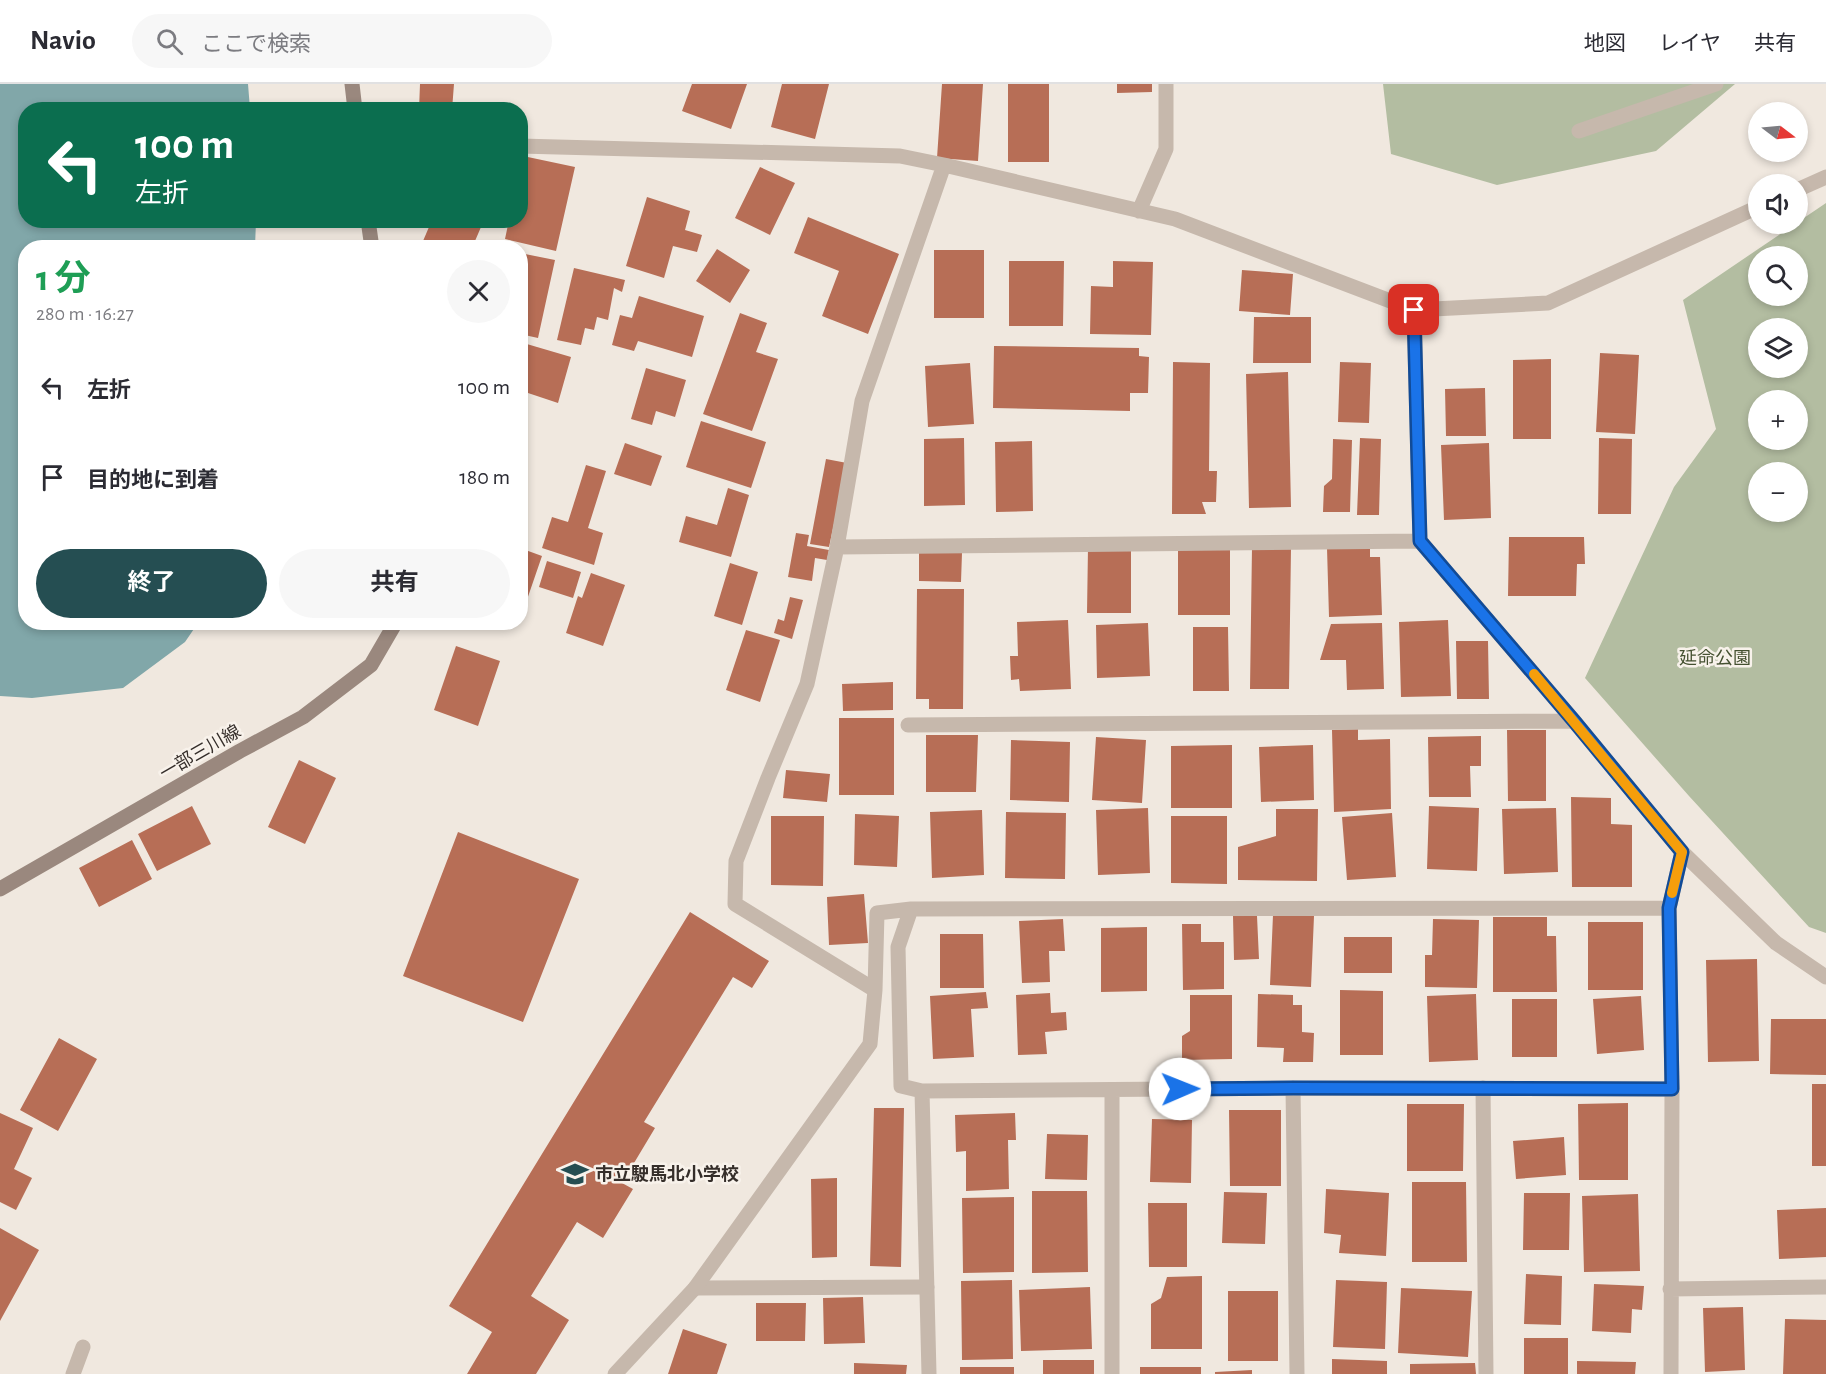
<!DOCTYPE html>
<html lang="ja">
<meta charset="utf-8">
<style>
:root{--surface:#fff;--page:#f7f7f7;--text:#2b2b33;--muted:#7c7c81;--line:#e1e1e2;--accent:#254e52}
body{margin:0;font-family:"Alegreya Sans","Noto Sans JP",sans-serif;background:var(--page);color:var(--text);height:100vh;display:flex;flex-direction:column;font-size:22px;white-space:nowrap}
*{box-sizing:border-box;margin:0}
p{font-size:20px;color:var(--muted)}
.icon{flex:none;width:33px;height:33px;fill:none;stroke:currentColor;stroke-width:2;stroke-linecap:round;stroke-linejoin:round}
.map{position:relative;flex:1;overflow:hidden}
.panel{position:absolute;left:18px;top:156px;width:510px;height:390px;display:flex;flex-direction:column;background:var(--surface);border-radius:24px;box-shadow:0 3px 9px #0003}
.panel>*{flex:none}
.guide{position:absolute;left:18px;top:18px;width:510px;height:126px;border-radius:24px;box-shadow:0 3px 9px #0003;background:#0b6e4f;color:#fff;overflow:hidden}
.needle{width:39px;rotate:106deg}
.fabs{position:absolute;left:1748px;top:18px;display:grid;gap:12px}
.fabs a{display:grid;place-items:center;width:60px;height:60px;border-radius:50%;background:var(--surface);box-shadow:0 3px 9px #0003;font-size:30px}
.pin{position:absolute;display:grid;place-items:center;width:51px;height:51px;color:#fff;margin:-26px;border-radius:12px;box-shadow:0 3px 9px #0006}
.me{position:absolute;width:66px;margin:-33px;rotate:89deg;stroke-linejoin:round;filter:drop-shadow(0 0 4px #0008)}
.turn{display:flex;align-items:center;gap:21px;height:126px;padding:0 18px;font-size:27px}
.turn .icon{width:78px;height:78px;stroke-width:2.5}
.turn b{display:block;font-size:42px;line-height:51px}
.round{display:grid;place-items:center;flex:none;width:63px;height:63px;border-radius:32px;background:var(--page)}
.summary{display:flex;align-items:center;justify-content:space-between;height:102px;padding:0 18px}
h1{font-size:36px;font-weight:700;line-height:45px;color:#1e9e55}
.primary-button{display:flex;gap:12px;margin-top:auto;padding:12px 18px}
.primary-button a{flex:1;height:69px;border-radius:36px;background:var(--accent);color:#fff;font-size:24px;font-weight:700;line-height:69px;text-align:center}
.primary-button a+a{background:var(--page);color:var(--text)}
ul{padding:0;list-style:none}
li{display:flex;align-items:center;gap:18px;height:90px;padding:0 18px}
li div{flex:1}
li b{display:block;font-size:22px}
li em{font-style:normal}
header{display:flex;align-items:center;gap:36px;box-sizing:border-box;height:84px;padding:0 30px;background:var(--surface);border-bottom:2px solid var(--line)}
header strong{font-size:28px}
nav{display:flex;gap:33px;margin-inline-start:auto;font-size:21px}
.search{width:420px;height:54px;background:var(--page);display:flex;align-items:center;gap:15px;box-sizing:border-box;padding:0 21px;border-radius:33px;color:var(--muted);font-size:22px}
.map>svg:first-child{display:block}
.green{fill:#b3bda1;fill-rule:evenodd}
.water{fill:#81a7a9}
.building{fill:#b76e56}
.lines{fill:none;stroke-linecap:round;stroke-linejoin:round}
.lane{stroke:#c6b8ac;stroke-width:15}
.street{stroke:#c6b8ac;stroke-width:15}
.secondary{stroke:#9a887e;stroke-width:15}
.route-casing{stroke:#114b97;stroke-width:15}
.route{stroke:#1a73e8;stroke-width:10}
.slow{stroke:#f59e0b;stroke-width:10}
.labels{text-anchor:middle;stroke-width:5;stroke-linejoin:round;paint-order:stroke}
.park-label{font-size:18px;fill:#455131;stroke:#f8f2eb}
.street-label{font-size:18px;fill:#352e2a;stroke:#f8f2eb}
.poi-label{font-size:18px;font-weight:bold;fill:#352e2a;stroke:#f8f2eb;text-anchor:start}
</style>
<header>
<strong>Navio</strong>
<div class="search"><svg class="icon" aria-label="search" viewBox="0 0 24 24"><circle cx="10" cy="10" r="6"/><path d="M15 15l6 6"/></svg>ここで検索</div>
<nav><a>地図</a><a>レイヤ</a><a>共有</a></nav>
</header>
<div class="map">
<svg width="1826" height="1290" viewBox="0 0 1826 1290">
<rect width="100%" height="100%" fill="#f0e8df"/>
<path class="green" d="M1383 0H1735L1656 67 1497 101 1391 70Z
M1826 119V849L1809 843 1689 712 1585 594 1674 403 1716 345 1683 216ZM1758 172H1797V212H1758ZM1758 244H1797V284H1758ZM1758 316H1797V356H1758ZM1758 388H1797V428H1758Z"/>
<path class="water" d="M0 0H248L250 25 26 26V136L256 137 255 163 26 164V538L198 539 185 558 123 604 32 614 0 612Z"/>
<path class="building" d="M420 0H454L452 26H419Z
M692 0H747L731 45 682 27Z
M782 0H829L815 55 771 43Z
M942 0H983L978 77 937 74Z
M1008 0H1049V78H1008Z
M1117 0H1152V8L1117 9Z
M523 72 575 83 556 167 505 155 509 136H520V84Z
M760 83 795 99 770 151 735 134Z
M647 113 690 127 685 146 702 151 697 168 673 162 664 194 626 182Z
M808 133 899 170 868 250 822 232 839 187 794 169Z
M432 136H484L472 164H420Z
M717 165 750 186 730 219 696 197Z
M934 166H984V234H934Z
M520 169 555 176 538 254 520 250Z
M1009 177H1064L1063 242H1009Z
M1113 177 1153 178 1151 251 1090 250 1091 202 1113 203Z
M574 184 625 196 622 208 614 204 608 236 597 233 594 246 585 244 581 261 557 256Z
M1242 186 1293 190 1290 231 1239 227Z
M639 212 704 232 692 273 638 257 634 267 612 261 620 231 632 234Z
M740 229 767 239 756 268 778 275 752 347 703 330Z
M1254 233H1311V279H1253Z
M520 258 571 273 558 319 525 308 527 300 520 298Z
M994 262 1139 264V272L1149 273 1148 309H1130V327L993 324Z
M1600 269 1639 271 1635 350 1596 348Z
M1551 275V355H1513V276Z
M1173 278 1210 279 1209 387H1217L1216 418H1202L1206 430H1172Z
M1340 278 1371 279 1369 339 1338 338Z
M970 279 974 340 928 343 925 282Z
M646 284 686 296 675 333 656 327 652 341 631 335Z
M1288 288 1291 423 1249 424 1246 290Z
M1485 304 1486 352H1446L1445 305Z
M701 337 766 358 751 404 686 383Z
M964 354 965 421 924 422V355Z
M1360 354 1381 355 1379 431H1357Z
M1599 354 1632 355 1631 430H1598Z
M1333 355 1352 356 1350 428H1323L1324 402 1332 395Z
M1032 357 1033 427 996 428 995 358Z
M625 359 662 372 651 402 614 390Z
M1489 359 1491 434 1444 436 1441 361Z
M826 375 847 379 829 463 810 460Z
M586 381 606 387 588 444 603 449 594 481 542 464 552 433 568 438Z
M728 404 749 411 731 473 679 458 686 432 717 441Z
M796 449 809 451 807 462 829 466 827 476 815 474 812 497 788 493Z
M1509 453H1584L1585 480H1577L1576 512H1508Z
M1370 462V473H1380L1382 531 1329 533 1327 464Z
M1088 463H1131V529H1087Z
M1252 463 1291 464 1289 605H1250Z
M520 464 542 472 521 533H520Z
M1178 466H1230V531H1178Z
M919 468 962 469 961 498 919 497Z
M547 477 581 488 573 514 539 503Z
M730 479 758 488 742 541 714 532Z
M591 489 625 501 603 562 566 549 578 512 582 514Z
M917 505H964L963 625H929V615H916Z
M790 513 803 516 792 555 774 549 778 535 784 537Z
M1068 536 1071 605 1020 607 1019 595 1011 596 1010 572H1018L1017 538Z
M1448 536 1451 612 1401 613 1399 538Z
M1148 539 1150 592 1097 594 1096 541Z
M1382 539 1384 605 1347 606 1346 576H1320L1331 540Z
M1193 543H1228L1229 607H1193Z
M746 546 780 556 760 618 726 606Z
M1456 557H1488L1489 615H1457Z
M456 562 500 577 478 642 434 626Z
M893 598V626L843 627 842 600Z
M839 634H894V711H839Z
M1358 645V656L1390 655 1391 725 1334 728 1332 646Z
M1507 646H1546V717H1508Z
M926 651H978L976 708H926Z
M1481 652V682H1470L1471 713H1429L1428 653Z
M1096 653 1146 656 1142 719 1092 716Z
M1011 656 1070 658 1069 718 1010 716Z
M1232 661V724H1171V662Z
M1313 661 1314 716 1261 718 1259 663Z
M299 676 336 694 305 760 268 743Z
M786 686 830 690 827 718 783 714Z
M1571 713 1611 714V740L1632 741V803H1572Z
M192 722 211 760 157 787 138 750Z
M1429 722 1479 724 1477 787 1427 785Z
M1148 724 1150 789 1098 791 1096 726Z
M1556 724 1558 788 1504 790 1502 725Z
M1276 725H1318L1317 797 1238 796V763L1276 752Z
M982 726 984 791 932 794 930 728Z
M1006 728 1066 729 1065 795 1005 794Z
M1392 729 1396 793 1347 796 1342 733Z
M855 730 899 732 897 783 854 781Z
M771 732H824L823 802 771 801Z
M1171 732H1227V800L1171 799Z
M458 748 579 795 523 938 403 892Z
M132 756 152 795 99 823 79 784Z
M864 810 868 859 829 861 827 813Z
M690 828 769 877 752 904 733 893 644 1038 655 1044 622 1099 633 1105 603 1154 577 1138 531 1212 569 1236 536 1290H467L492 1248 449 1222Z
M1273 831 1314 832 1311 903 1270 901Z
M1233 832H1257L1259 875 1234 876Z
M1493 833H1547V852H1556L1557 908H1493Z
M1063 835 1065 867H1049L1050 898 1022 899 1019 837Z
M1433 835 1479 836 1477 904 1425 903V871H1432Z
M1588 838H1643V906H1588Z
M1182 840H1201V858H1224V905L1183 906Z
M1147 843V907L1101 908V844Z
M940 850H983L984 904H940Z
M1344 853H1392V889H1344Z
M1757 875 1759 977 1708 978 1706 876Z
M1340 906 1383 907V971H1340Z
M986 908 988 924 971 925 974 973 933 975 930 912Z
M1050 909 1051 929 1066 928 1067 946 1045 948 1047 970 1018 971 1016 911Z
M1258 910 1293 911V921H1302V948L1314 949 1313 978H1283L1284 964 1257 963Z
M1476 910 1478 976 1429 978 1427 912Z
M1190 911H1232V975L1182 976V952L1190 947Z
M1641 912 1644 966 1597 970 1593 915Z
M1512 915H1557V973H1512Z
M1771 935H1826V991L1770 990Z
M59 954 97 975 58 1047 20 1026Z
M1812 1000H1826V1082H1812Z
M1628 1019V1096H1579L1578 1020Z
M1407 1020H1464L1463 1087H1407Z
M874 1024H904L901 1183 870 1182Z
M1229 1026H1281V1102H1230Z
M0 1029 33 1044 14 1085 32 1094 16 1126 0 1118Z
M1015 1029 1016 1056H1008L1009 1105 966 1107V1067L956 1068 955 1031Z
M1152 1035 1192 1036 1191 1099 1150 1098Z
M1047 1050 1088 1051 1087 1096 1045 1095Z
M1564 1053 1566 1091 1516 1095 1513 1057Z
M837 1094V1173L812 1174 811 1095Z
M1412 1098H1466L1467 1178H1412Z
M1326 1105 1389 1109 1386 1172 1339 1169 1341 1151 1324 1149Z
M1032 1107H1087L1088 1188 1032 1189Z
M1224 1108 1267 1109 1265 1160 1222 1159Z
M1524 1109H1570L1569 1166H1523Z
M1638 1110 1640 1187 1584 1188 1582 1112Z
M1014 1113V1188L963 1189 962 1114Z
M1148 1119H1187V1183H1149Z
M1826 1124V1173L1779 1175 1777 1126Z
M0 1144 39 1166 0 1237Z
M1526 1190 1562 1192 1561 1241 1524 1240Z
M1202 1192V1265H1151V1220L1161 1214 1167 1193Z
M1012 1196 1013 1275 962 1276 961 1197Z
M1336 1196 1387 1198 1385 1265 1333 1263Z
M1594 1200 1644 1202 1642 1226 1632 1225 1631 1249 1592 1247Z
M1090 1203 1092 1265 1021 1267 1019 1206Z
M1401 1204 1472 1207 1468 1273 1398 1269Z
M1228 1207H1278V1277H1228Z
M863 1213 865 1259 824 1260 823 1214Z
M756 1219H806L805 1257H756Z
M1743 1223 1745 1286 1705 1288 1703 1224Z
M1785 1235 1826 1236V1290H1783Z
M683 1245 727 1260 717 1290H668Z
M1524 1254H1568V1290H1524Z
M1332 1275 1387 1277V1290H1332Z
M1043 1276H1094V1290H1043Z
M1577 1277 1636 1278 1635 1290H1577Z
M854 1279 907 1281 906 1290H854Z
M1475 1279 1476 1290H1410V1280Z
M960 1283H1014V1290H960Z
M1140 1283H1201V1290H1140Z
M1252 1286V1290H1215V1288Z"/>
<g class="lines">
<path class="lane" d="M1579 47 1716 0
M695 1204 927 1203"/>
<path class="street" d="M520 62 900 72 944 81 1175 135 1414 226 1548 219 1758 123
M1797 106 1826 93
M1139 127 1166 65V0
M1414 226 1420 457 1574 637 1682 768 1776 859 1826 893
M837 463 1420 457
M908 641 1574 637
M911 825 898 863 901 1002 922 1007 1293 1004 1672 1005
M875 906 735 820 736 777 768 694 807 600 837 463 862 317 944 81
M1293 1004 1297 1290
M1483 1004 1486 1290
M922 1007 929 1290
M1670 1205 1826 1203
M73 1290 83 1263
M615 1290 695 1204 870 960 875 906 877 829 911 825 1669 824
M1112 1290V1006
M1671 1290 1672 1005 1669 824 1682 768"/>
<path class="secondary" d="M352 0 355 26
M368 136 372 164
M0 805 240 667 303 633 371 581 396 538"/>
</g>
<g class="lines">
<defs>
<path id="route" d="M1180 1005 1293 1004 1672 1005 1669 824 1682 768 1574 637 1420 457 1414 226"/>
</defs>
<use href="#route" class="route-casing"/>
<use href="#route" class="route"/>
<path class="slow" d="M1534 590 1682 768 1672 809"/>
</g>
<defs>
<symbol id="school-bare" viewBox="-9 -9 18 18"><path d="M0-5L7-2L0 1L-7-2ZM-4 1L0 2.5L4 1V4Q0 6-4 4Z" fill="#254e52" stroke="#f8f2eb" stroke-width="2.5" paint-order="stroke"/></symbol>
</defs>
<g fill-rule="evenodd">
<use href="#school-bare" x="556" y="1071" width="38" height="38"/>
</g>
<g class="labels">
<g class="park-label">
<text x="1715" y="580">延命公園</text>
</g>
<g class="street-label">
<text transform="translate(200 668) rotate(-30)" y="6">一部三川線</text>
</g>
<g class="poi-label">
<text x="595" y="1096">市立駛馬北小学校</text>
</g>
</g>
</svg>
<div class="fabs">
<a><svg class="needle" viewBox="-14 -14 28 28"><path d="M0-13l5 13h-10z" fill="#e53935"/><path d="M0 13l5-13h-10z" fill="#7c7c81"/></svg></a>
<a><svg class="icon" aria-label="sound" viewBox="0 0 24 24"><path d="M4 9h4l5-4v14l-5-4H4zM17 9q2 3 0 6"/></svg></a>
<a><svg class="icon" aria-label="search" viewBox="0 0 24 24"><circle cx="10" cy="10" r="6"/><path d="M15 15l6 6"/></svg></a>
<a><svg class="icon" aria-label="layers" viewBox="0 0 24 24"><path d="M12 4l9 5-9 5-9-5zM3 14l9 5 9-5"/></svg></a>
<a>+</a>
<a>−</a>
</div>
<div class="pin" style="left:1414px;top:226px;background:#d93025"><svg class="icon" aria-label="arrive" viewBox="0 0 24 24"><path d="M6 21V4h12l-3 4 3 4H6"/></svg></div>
<svg class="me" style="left:1180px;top:1005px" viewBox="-20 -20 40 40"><circle r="19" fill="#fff"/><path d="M0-13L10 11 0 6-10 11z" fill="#1a73e8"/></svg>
<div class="guide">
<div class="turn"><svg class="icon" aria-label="left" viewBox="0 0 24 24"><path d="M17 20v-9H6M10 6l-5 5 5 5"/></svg><div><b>100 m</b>左折</div></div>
</div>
<section class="panel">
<div class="summary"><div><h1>1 分</h1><p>280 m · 16:27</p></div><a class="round"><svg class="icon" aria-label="close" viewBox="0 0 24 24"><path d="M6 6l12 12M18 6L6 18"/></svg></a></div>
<ul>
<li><svg class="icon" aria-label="left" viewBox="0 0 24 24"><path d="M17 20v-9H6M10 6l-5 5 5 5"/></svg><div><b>左折</b></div><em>100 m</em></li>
<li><svg class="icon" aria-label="arrive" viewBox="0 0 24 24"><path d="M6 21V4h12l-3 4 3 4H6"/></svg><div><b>目的地に到着</b></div><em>180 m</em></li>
</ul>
<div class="primary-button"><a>終了</a><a>共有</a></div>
</section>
</div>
